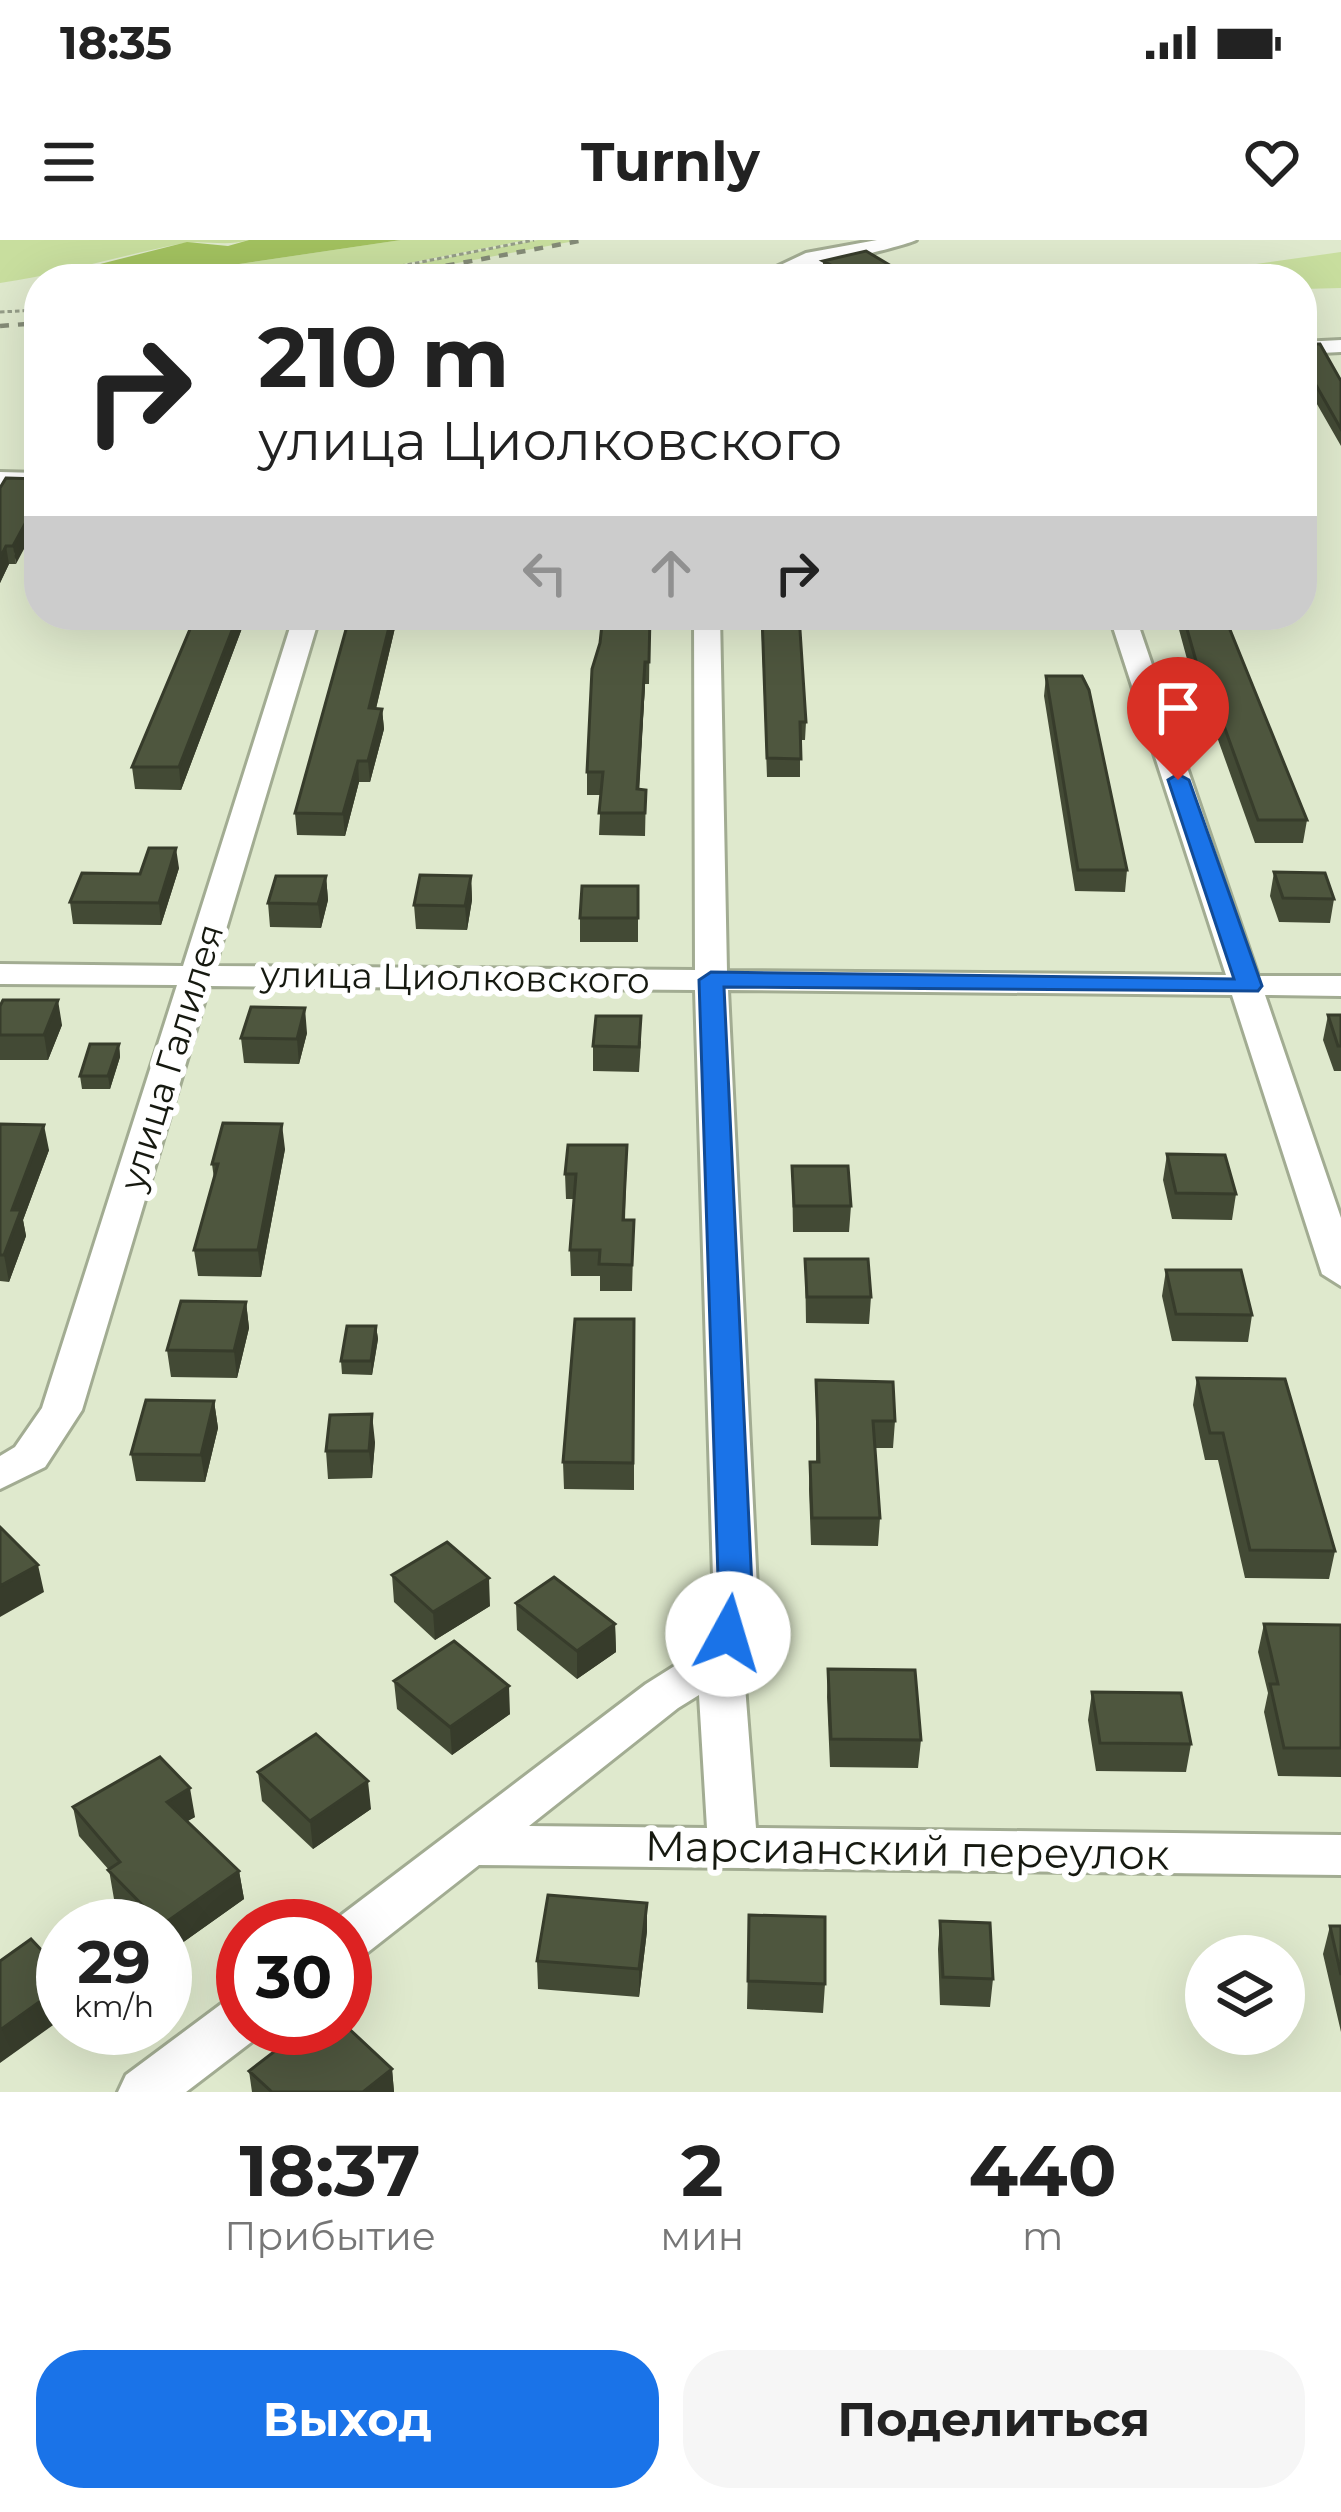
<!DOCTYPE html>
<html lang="ru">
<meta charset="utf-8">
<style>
:root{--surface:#fff;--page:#f6f6f6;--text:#222;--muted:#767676;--accent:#1a73e8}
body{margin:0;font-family:Montserrat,sans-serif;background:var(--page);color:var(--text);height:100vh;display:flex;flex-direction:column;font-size:45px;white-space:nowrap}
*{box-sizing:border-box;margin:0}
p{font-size:39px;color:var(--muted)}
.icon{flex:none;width:66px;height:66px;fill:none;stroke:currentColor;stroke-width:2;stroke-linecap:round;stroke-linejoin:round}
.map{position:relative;height:1852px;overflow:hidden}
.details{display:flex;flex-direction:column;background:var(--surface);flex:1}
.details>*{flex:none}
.top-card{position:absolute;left:24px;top:24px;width:1293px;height:366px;border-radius:48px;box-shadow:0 12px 48px #0002;background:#fff;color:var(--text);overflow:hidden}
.fabs{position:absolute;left:1185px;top:1695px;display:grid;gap:24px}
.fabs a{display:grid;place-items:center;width:120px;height:120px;border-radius:50%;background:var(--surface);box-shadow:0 12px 48px #0002;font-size:60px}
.speed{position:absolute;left:36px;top:1659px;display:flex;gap:24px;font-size:60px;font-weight:700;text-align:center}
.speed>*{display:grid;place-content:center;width:156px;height:156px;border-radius:50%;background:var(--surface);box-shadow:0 12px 48px #0002;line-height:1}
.speed small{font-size:30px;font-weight:400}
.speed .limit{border:18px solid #d22;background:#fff;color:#111}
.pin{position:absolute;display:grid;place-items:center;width:102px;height:102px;color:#fff;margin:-123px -51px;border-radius:50% 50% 50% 0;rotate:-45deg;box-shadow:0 0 12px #0007}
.pin .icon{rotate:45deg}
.me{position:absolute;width:132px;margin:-66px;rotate:6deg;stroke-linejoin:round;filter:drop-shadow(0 0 9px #0008)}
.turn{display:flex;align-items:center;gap:42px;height:252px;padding:0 36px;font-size:54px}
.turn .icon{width:156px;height:156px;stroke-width:2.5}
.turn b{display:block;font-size:84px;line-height:102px}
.lanes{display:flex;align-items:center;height:114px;padding:0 36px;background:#0003;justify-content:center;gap:60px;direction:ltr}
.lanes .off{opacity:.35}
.eta{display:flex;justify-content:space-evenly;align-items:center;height:204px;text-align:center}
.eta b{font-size:72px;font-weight:700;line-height:84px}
.cta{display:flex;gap:24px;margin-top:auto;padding:24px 36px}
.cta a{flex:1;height:138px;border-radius:48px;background:var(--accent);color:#fff;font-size:48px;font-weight:700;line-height:138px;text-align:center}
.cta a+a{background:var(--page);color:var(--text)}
.status{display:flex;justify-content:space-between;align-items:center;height:84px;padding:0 60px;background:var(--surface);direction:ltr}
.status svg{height:33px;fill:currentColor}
header{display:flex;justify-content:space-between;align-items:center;height:156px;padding:0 36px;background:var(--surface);font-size:54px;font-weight:700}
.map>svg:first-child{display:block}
.green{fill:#c8de9e}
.forest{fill:#a2c15f}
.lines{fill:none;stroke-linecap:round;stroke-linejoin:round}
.minor-casing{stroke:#a2ac92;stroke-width:6}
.path{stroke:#959d88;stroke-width:3;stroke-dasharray:4.5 3;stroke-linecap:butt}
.minor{fill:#fff;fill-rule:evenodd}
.rail{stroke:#848b77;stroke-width:4.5;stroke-dasharray:9 9;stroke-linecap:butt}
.wall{fill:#434a35}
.shaded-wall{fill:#373c2b}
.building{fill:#4e563e;stroke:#373c2b;stroke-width:3}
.route{fill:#1a73e8;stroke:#114b97;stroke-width:3}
.labels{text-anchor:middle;stroke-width:12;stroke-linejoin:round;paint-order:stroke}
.street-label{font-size:36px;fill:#161910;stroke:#fff}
.near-street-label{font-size:42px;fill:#161910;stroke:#fff}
</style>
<div class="status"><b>18:35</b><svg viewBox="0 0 49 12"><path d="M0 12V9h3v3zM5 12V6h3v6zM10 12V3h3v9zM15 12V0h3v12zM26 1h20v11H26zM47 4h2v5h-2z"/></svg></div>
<header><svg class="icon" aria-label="menu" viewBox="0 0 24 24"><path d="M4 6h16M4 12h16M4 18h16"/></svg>Turnly<svg class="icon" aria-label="heart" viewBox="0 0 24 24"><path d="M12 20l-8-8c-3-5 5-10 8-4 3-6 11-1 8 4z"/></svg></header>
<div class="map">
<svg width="1341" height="1852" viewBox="0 0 1341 1852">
<rect width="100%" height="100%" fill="#dfe9cd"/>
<path class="green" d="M0 0H249C225 7 206 0 184 3 122 15 62 34 0 43Z
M401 0H526L328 39H138Z
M538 0H580L372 39H337Z
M1341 12V48L1302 49V39H1150Z"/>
<path class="forest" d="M249 0H401L138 39H41L187 2 228 6Z"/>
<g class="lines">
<defs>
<path id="minor" d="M877 0H916C907 6 765 39 751 39L806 13Z
M1341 100V112L1302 114V102Z
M0 232 39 233V247L0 246Z
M294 375H320L215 726 695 730 694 375H720L727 731 1226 735 1109 375H1135L1258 736H1341V756L1265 755 1341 978V1046L1322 1034 1232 755 728 750 758 1369 743 1420 756 1588 1341 1595V1635L479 1625 363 1716 345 1722V1686H327L646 1444 700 1410 714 1369 695 750 209 746 82 1170 45 1227 0 1249V1216L15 1207 42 1168 177 745 0 744V724L183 726ZM699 1455 707 1588 529 1586 678 1468Z
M243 1756V1788H264L262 1794 186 1852H118L126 1835 224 1762Z"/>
</defs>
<use href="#minor" class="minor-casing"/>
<path class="path" d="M334 39 534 0
M683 39 740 32
M0 72 39 70"/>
<use href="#minor" class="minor"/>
<path class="rail" d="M375 39 584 0
M0 86 39 83"/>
</g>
<path class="wall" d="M823 21 898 30V38L842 39 823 29Z
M1302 104 1341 141V206L1302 138Z
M6 238 16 324H9L0 343V248Z
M196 375H247L181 550 135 549 132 527Z
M398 375 376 469H382L384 489 370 542H359L345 596 297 595 295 573Z
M650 375 649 444H645L639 549 646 550 645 596 599 595 601 555H587V532Z
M761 375H799L806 482 805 500H800V537H767Z
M1175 375H1224L1307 580 1303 603H1255L1217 497 1208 496Z
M1046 436 1127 630 1125 652 1075 651 1044 456Z
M179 628 161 685 73 684 70 662 140 634Z
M1274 632 1334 659 1330 683 1279 682 1270 656Z
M326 636 328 660 321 688 270 687 268 663Z
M471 636 472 660 467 690 416 689 414 665Z
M638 646V702H580V678Z
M0 766 62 785 48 820H0Z
M1328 775H1341V831H1334L1323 800Z
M307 793 299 824 244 823 241 798Z
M641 801 639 832 593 831V806Z
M119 804 120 817 110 849H82L80 836Z
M0 884 49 910 23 980 26 996 9 1042 0 1041Z
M627 905 625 980H634L632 1051H600V1036H571L570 1010 574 959H566L565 934Z
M285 909 261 1037 198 1036 194 1010 214 939 212 924Z
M1167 914 1236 954 1232 980 1172 979 1163 940Z
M792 926 851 966 849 992H793Z
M805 1019 871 1057 869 1084 806 1083Z
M1166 1030 1252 1075 1248 1102 1172 1101 1162 1056Z
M246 1062 249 1088 237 1138 171 1137 167 1110Z
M634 1079V1250L564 1249 563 1222Z
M376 1086 378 1099 372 1135 342 1134 341 1121Z
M1197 1138 1335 1311 1329 1339 1245 1338 1218 1220H1205L1193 1165Z
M816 1140 895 1181 893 1208H875L880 1278 878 1306 811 1305 809 1249 810 1222H816Z
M214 1161 218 1188 205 1242 136 1241 131 1214Z
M375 1202 372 1238 328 1239 326 1211Z
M392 1335 490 1366 435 1400 394 1362Z
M516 1363 615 1384 616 1412 577 1439 517 1390Z
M1264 1384 1341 1385V1537L1278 1536 1264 1472 1268 1453 1258 1412Z
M828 1429 921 1500 918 1528 830 1527 827 1457Z
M394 1441 510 1474 452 1515 397 1469Z
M1092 1452 1191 1504 1186 1532 1096 1531 1088 1480Z
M258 1532 371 1569 313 1609 262 1561Z
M73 1567 195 1577 187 1581 239 1631 244 1659 168 1713 165 1711V1686H141L114 1659 109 1630 79 1596Z
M749 1675 825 1744 823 1773 747 1769Z
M940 1681 993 1739 990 1767 940 1765 938 1709Z
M1330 1686H1341V1792L1323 1714Z
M647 1691 639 1757 538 1749 537 1721Z
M392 1829 394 1852H252L249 1831Z"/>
<path class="shaded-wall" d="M898 30V38L853 39V36Z
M1309 84 1307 97 1302 100V88Z
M39 258V281L16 324 13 306Z
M6 306 9 324 0 343V318Z
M238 375H247L181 550 179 527Z
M392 375H398L371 489 369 468Z
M645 422V444L638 572 637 549Z
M382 469 384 489 370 542 368 521Z
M358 521 359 542 345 596 343 574Z
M176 608 179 628 161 685 159 663Z
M326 636 328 660 321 688 318 664Z
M471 636 472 660 467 690 465 666Z
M58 760 62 785 48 820 44 795Z
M305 768 307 793 299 824 297 799Z
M119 804 120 817 110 849 108 836Z
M282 884 285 909 261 1037 258 1010Z
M44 885 49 910 23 980 26 996 9 1042 4 1015 12 970Z
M246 1062 249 1088 237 1138 234 1111Z
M376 1086 378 1099 372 1135 371 1121Z
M214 1161 218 1188 205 1242 201 1215Z
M372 1174 375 1202 372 1238 369 1211Z
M38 1325 44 1352 0 1377V1346Z
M489 1338 490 1366 435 1400 433 1372Z
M615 1384 616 1412 577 1439V1411Z
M509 1446 510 1474 452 1515 450 1487Z
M368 1541 371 1569 313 1609 310 1581Z
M190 1548 195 1577 172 1590 167 1562Z
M239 1631 244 1659 168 1713 165 1686 162 1685Z
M647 1663V1691L639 1757V1729Z
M63 1745V1778L0 1823V1790Z
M392 1829 394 1852H363Z"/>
<path class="building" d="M866 11 898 30 853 36 823 21Z
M1302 72 1309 84 1302 88Z
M1302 104H1320L1341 141V189L1304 124 1311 121H1302Z
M6 238 39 239V258L13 306H6L0 318V248Z
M196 375H238L179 527H132Z
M350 375H392L369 468 382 469 368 521H358L343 574 295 573Z
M603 375H650L649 422H645L637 549 646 550 645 573H599L603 532H587L592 429 600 403Z
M762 375H799L806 482H800L801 519 767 518Z
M1183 375H1224L1307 580H1258L1220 475 1211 474Z
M1046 436H1082L1089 450 1127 630H1078Z
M149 608H176L159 663 70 662 82 633 140 634Z
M1274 632 1325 633 1334 659 1283 658Z
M420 635 471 636 465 666 414 665Z
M276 636H326L318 664 268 663Z
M582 646H638V678H580Z
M3 760H58L44 795H0V766Z
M251 767 305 768 297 799 241 798Z
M1328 775H1341V806H1338Z
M596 776H641L639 807 593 806Z
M90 804H119L108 836H80Z
M223 883 282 884 258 1010H194L218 924H212Z
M0 884 44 885 12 970H21L4 1015H0Z
M568 905H627L623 980H634L632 1025 599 1024 600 1010H570L576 934H565Z
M1167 914 1225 915 1236 954 1176 953Z
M792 926H848L851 966H794Z
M805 1019H868L871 1057H807Z
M1166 1030H1241L1252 1075 1176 1074Z
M181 1061 246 1062 234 1111 167 1110Z
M575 1079H634L633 1223 563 1222Z
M347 1086H376L371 1121H341Z
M1197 1138 1285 1139 1335 1311 1250 1310 1223 1193H1210Z
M816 1140 893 1142 895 1181H873L880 1278H812L810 1222H819Z
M146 1160 214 1161 201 1215 131 1214Z
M372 1174 369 1211H326L330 1175Z
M0 1287 38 1325 0 1346Z
M447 1302 489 1338 433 1372 392 1335Z
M554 1337 615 1384 577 1411 516 1363Z
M1264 1384 1341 1385V1508H1284L1270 1444H1278Z
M454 1401 509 1446 450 1487 394 1441Z
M828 1429 915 1430 921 1500 831 1499Z
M1092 1452 1181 1453 1191 1504 1100 1503Z
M316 1494 368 1541 310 1581 258 1532Z
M160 1517 190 1548 167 1562 239 1631 162 1685 108 1630 120 1622 73 1567Z
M548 1655 647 1663 639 1729 537 1721Z
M749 1675 825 1677V1744L748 1741Z
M940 1681 990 1683 993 1739 943 1737Z
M1330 1686H1341V1735Z
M31 1699 63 1733V1745L0 1790V1721Z
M345 1785 392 1829 363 1852H272L249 1831 305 1788H345Z"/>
<path class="route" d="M1178 534 1189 540 1262 746 1258 751 724 747 753 1369 740 1403H716L711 1394 719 1369 699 740 711 732 1234 739 1168 540Z"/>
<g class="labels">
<g class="street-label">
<text transform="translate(455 737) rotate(1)" y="13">улица Циолковского</text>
<text transform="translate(171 817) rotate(-73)" y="13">улица Галилея</text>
</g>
<g class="near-street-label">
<text transform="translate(907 1610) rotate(1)" y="15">Марсианский переулок</text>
</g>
</g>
</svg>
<div class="fabs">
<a><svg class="icon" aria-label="layers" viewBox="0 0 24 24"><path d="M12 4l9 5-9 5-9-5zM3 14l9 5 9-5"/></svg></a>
</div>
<div class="speed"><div>29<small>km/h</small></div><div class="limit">30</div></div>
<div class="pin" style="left:1178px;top:540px;background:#d93025"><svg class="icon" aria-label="arrive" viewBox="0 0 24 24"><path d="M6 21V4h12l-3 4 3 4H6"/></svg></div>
<svg class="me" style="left:728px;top:1394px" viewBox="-20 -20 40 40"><circle r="19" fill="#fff"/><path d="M0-13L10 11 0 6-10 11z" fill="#1a73e8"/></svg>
<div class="top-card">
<div class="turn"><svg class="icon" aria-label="right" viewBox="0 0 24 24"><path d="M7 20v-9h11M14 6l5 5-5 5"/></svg><div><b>210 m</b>улица Циолковского</div></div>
<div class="lanes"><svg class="icon off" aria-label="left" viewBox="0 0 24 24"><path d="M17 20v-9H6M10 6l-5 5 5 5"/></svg><svg class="icon off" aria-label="ahead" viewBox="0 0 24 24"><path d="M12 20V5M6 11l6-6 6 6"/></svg><svg class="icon" aria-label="right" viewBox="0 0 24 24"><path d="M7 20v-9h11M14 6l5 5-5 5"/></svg></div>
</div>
</div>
<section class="details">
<div class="eta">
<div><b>18:37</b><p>Прибытие</p></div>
<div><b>2</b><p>мин</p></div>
<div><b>440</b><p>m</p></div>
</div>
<div class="cta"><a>Выход</a><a>Поделиться</a></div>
</section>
